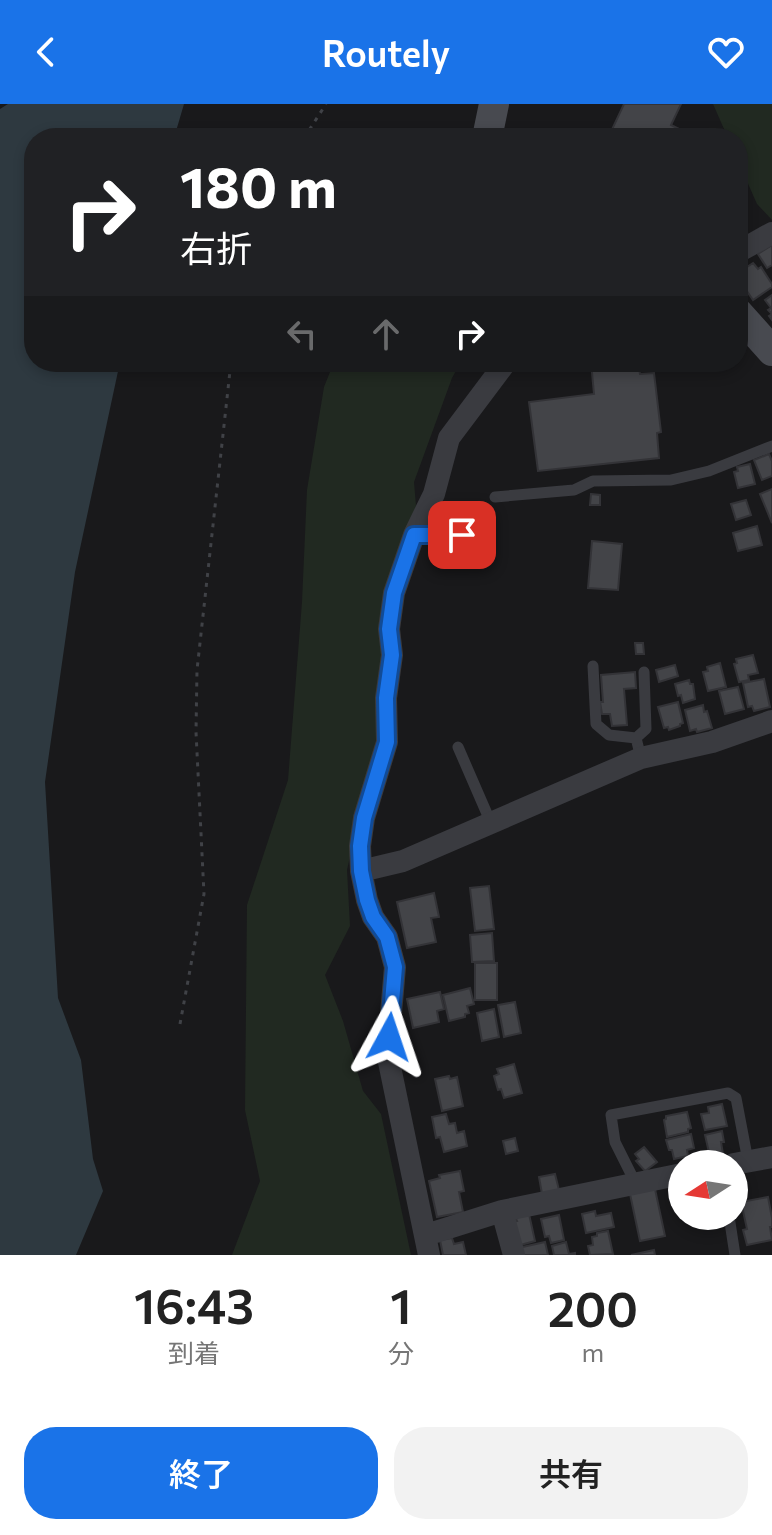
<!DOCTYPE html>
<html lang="ja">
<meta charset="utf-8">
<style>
:root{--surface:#fff;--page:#f2f2f2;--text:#222;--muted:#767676;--accent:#1a73e8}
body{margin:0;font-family:Commissioner,"Noto Sans JP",sans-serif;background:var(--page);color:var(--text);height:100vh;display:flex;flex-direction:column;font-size:30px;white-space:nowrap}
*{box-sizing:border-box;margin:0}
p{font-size:26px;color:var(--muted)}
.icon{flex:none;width:44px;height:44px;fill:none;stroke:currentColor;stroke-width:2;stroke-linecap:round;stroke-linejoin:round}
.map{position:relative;height:1151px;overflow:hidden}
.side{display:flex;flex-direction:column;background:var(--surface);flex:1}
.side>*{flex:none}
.hud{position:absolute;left:24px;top:24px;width:724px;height:244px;border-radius:32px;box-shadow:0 4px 12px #0003;background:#202124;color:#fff;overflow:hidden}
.needle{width:52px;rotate:258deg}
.tools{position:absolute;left:668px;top:1046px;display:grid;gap:16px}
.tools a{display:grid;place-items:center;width:80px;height:80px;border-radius:50%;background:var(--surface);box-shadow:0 4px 12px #0003;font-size:40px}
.pin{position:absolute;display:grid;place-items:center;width:68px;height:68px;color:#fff;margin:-34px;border-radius:16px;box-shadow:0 4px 12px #0006}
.me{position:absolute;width:88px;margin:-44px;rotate:5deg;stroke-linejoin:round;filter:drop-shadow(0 0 6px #0008)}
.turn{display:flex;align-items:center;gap:28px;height:168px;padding:0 24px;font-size:36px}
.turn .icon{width:104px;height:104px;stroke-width:2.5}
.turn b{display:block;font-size:56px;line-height:68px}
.lanes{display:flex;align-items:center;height:76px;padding:0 24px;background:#0003;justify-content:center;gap:40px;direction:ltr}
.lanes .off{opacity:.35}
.eta{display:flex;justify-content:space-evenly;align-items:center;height:136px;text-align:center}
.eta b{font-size:48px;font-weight:600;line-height:56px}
.cta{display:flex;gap:16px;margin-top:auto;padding:16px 24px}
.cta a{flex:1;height:92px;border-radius:32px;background:var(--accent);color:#fff;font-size:32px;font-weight:600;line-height:92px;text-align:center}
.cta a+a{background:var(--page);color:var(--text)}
header{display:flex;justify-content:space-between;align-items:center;height:104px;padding:0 24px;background:var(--accent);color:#fff;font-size:36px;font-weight:600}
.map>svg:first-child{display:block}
.green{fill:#212921}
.water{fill:#2e3940}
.building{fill:#434448;stroke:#333337;stroke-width:2}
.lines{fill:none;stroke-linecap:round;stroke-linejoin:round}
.path{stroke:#404247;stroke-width:3;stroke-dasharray:4 6;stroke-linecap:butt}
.lane{stroke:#3a3b40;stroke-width:11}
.street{stroke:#3a3b40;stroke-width:22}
.secondary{stroke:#484a50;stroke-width:30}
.route-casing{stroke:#114b97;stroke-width:20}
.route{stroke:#1a73e8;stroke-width:14}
</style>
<header><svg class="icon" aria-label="back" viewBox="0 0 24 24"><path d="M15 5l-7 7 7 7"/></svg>Routely<svg class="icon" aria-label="heart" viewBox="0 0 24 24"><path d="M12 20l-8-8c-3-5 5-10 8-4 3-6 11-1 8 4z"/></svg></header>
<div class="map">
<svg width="772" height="1151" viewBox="0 0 772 1151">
<rect width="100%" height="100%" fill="#19191b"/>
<path class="green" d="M713 0H772V116L757 100 738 57V34H728Z
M334 258H461L452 274 414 378 416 402 385 502 378 627 347 766 350 822 325 871 343 917 363 987 381 1010 411 1151H232L260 1077 245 1006 247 801 288 676 302 498 307 386 324 283Z"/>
<path class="water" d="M8 0H184L174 34H34V258H120L75 468 45 678 58 894 81 956 93 1055 103 1087 76 1151H0V5Z"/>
<path class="building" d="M624 0H681L671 21 697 34H608Z
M772 141V161L767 164 758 150Z
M753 159 758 165 761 163 772 180V183L753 196 738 174V169Z
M772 191V216L769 212 772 210 768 206 771 204 765 196Z
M591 258H638L640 270 654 269 661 328 657 329 659 354 538 367 529 298 594 290Z
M769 350 772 357V372L762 376 754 356Z
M750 360 755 380 738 384 734 368 738 367 737 363Z
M772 385V419L760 390Z
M591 390 600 391V401H590Z
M746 396 751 411 736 416 731 400Z
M757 422 762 441 738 447 733 429Z
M592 437 622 440 618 486 588 484Z
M635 539H643L644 550H636Z
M753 551 758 569 748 571 749 576 739 578 734 560 737 559 736 555Z
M720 559 726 583 708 587 703 568 708 567 707 563Z
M675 561 678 572 659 578 656 566Z
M635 568 636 584 624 585 627 621 612 622 610 610H602L600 598H603L601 571Z
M764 575 770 603 754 607 752 602 748 603 743 579Z
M689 576 690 580H693L695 595 683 599 681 591 678 592 675 580Z
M738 583 744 605 725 610 719 587Z
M678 598 683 619 680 620V622L669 626 668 623 664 624 658 603Z
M703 601 704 608 707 607 712 624 697 628 696 625 690 627 685 606Z
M489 782 494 825 475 827 470 784Z
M434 789 439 813 431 814 436 838 407 844 397 798Z
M492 829 494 857 472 858 470 831Z
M475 859H497V896H475Z
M470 884 474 900 467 902 469 909 465 910V913L449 917 443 891Z
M440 888 444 905 437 907 439 918 413 924 407 895Z
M515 898 521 929 504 933 498 901Z
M494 905 499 933 482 937 477 909Z
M514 960 522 989 504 994 501 985 498 986 494 972 499 970 497 965Z
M449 972 450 975 457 973 463 1002 442 1007 435 975Z
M722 1000 727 1022 705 1026 701 1010 709 1009 708 1003Z
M687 1008 691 1024 688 1025V1028L667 1033 664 1016 666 1015V1012Z
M446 1010 449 1020 455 1019 457 1029 464 1027 467 1042 444 1048 440 1033 436 1034 432 1013Z
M722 1027 724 1038H721L723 1050 710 1053 705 1031Z
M691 1030 694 1044 687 1046 688 1052 674 1055 672 1046H669L666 1036Z
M515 1034 518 1047 506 1050 503 1037Z
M644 1043 657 1058 645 1067 636 1057 639 1055 635 1050Z
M460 1067 464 1087 459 1088 463 1108 437 1113 429 1077 440 1074 439 1071Z
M555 1070 559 1086 542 1090 539 1073Z
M655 1085 665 1132 640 1137 630 1090Z
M768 1093 772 1114V1123H770L772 1136 747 1141 743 1126 747 1125 741 1098Z
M595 1107 596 1112 611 1109 614 1123 586 1129 582 1110Z
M529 1110 535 1137 517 1142 511 1118 517 1117 515 1113Z
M559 1111 564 1136 551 1139 549 1132 545 1133 541 1115Z
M608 1127 613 1150 590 1151 588 1142 593 1141 592 1133 597 1132V1129Z
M452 1134 454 1140 463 1138 466 1151H443L440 1136Z
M545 1138 548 1151H520L518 1144Z
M566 1138 569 1150 575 1149V1151H554L552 1142Z
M654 1146 655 1151H631Z"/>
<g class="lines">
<path class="path" d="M304 34 326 0
M180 920 204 790 196 628 197 566 231 258"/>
<path class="lane" d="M495 393 574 386 593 377 671 376 709 367 772 342
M415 431H486
M593 562 596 620 609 631 636 634 641 654
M636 634 646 625 644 568
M458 643 491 719
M636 1080 615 1038 611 1011 728 989 736 994 748 1057
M729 1112 735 1151"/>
<path class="street" d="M738 148 772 129
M361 767 403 757 641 654 712 638 772 617
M734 1060 772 1053
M502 1107 514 1151
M426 1131 502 1107 682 1070
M429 1151 389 958V933L395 863 387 833 373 813 367 796 361 767 360 742 364 714 387 638 386 594 392 551 389 525 394 489 414 431 434 390 449 334 506 258"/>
<path class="secondary" d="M487 34 494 0
M738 209 772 247"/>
</g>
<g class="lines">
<defs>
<path id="route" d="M389 933 395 863 387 833 373 813 367 796 361 767 360 742 364 714 387 638 386 594 392 551 389 525 394 489 414 431H462"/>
</defs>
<use href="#route" class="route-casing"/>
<use href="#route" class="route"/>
</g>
</svg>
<div class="tools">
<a><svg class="needle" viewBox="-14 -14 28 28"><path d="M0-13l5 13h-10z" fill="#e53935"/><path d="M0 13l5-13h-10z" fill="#767676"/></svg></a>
</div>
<div class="pin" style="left:462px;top:431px;background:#d93025"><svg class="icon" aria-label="arrive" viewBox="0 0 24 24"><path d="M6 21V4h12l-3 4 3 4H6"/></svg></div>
<svg class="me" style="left:389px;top:933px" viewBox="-20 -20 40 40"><path d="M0-17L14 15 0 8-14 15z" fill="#1a73e8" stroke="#fff" stroke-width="4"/></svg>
<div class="hud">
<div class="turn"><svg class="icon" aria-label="right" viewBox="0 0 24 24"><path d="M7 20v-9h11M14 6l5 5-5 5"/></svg><div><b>180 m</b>右折</div></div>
<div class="lanes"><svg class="icon off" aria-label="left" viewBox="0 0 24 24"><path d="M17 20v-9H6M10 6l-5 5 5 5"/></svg><svg class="icon off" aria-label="ahead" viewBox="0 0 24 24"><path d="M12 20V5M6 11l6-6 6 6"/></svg><svg class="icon" aria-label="right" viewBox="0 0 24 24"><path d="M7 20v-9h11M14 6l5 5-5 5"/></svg></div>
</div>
</div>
<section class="side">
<div class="eta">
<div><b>16:43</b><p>到着</p></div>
<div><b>1</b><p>分</p></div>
<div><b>200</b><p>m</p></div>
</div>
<div class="cta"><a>終了</a><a>共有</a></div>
</section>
